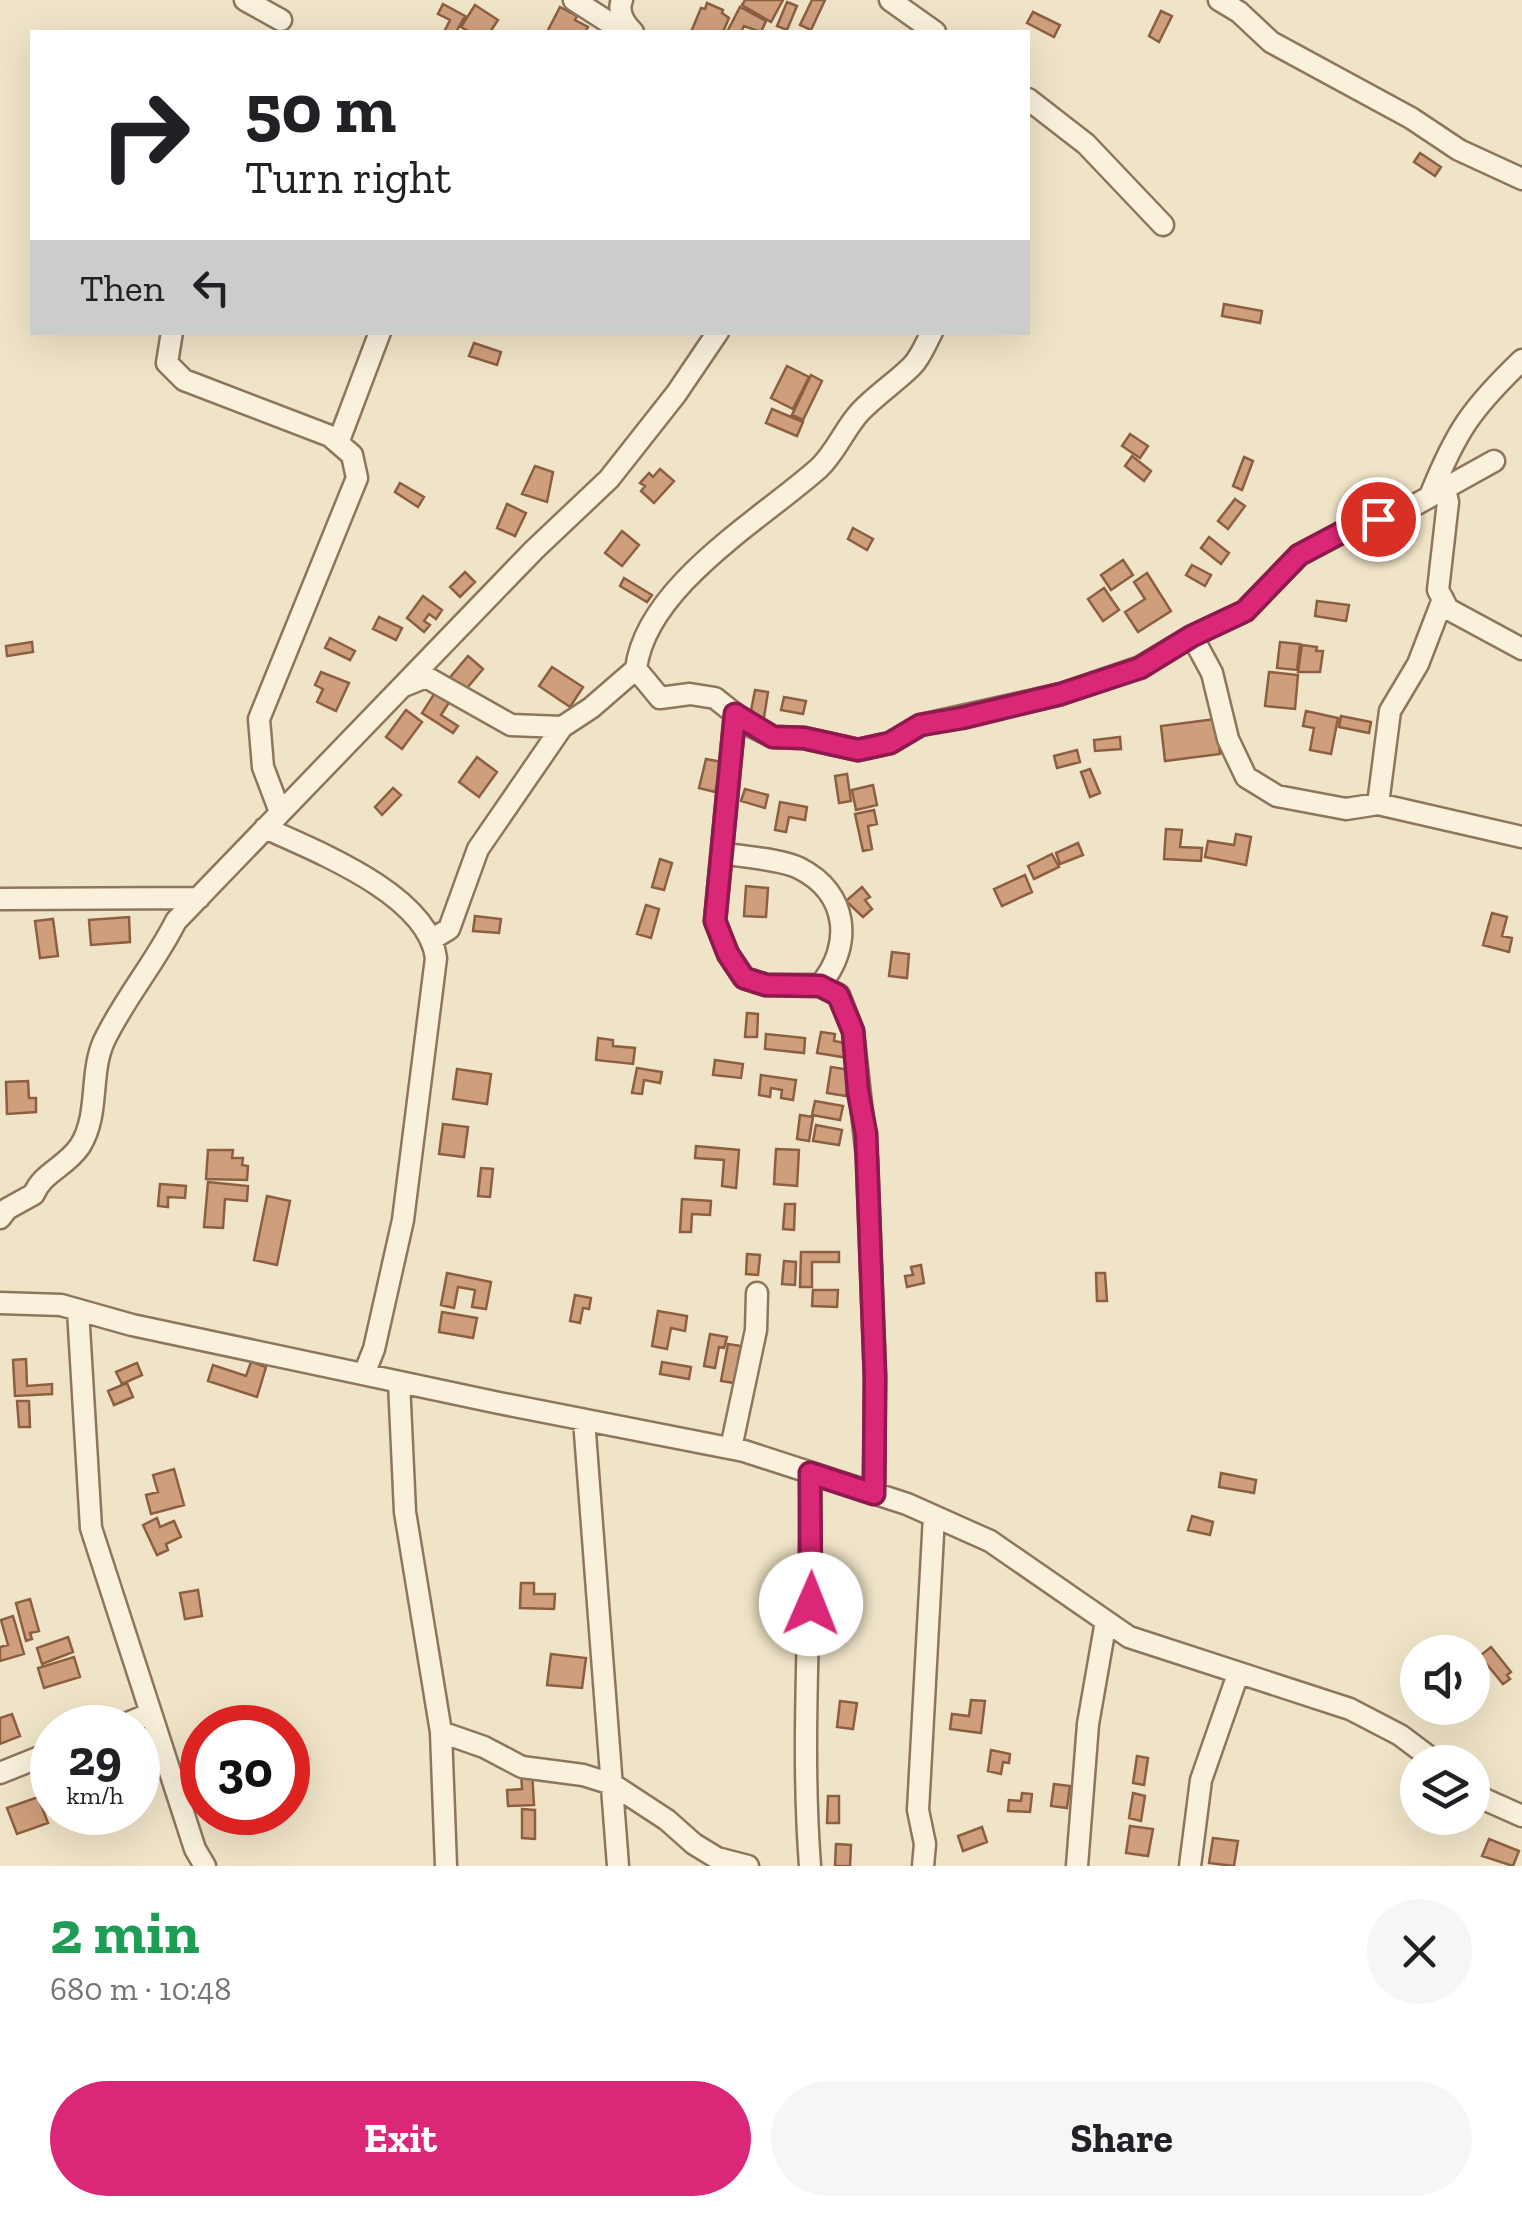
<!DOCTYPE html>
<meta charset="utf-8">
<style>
:root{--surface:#fff;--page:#f6f6f6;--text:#202124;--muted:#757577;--accent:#db2777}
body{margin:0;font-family:"Zilla Slab",serif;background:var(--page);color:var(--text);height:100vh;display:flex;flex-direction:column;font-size:38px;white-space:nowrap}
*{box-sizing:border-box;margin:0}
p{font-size:32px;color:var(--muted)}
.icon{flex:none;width:55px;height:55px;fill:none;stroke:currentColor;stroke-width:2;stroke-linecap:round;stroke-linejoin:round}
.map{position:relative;height:1866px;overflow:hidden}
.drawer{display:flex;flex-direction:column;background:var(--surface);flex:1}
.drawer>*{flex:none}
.top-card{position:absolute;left:30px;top:30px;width:1000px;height:305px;border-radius:0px;box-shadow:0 10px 40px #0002;background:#fff;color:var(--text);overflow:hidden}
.tools{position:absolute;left:1400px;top:1635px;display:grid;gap:20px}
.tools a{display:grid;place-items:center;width:90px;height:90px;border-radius:50%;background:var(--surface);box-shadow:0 10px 40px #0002;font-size:50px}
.speed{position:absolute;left:30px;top:1705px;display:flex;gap:20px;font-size:50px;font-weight:700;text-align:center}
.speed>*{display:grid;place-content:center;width:130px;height:130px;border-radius:50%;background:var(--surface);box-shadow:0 10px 40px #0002;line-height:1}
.speed small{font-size:25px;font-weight:400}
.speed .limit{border:15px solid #d22;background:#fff;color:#111}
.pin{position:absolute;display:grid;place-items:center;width:85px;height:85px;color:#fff;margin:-42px;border:5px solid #fff;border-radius:50%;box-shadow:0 2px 10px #0007}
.me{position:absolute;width:110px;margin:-55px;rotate:1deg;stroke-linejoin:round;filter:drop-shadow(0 0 8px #0008)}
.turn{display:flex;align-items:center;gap:35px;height:210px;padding:0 50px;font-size:45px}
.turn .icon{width:130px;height:130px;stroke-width:2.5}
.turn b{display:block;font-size:70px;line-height:85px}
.then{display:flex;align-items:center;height:95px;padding:0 50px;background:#0003;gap:20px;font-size:38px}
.round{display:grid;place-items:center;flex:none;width:105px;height:105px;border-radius:52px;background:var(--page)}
.head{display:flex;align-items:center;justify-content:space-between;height:170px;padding:0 50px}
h1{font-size:60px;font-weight:700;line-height:75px;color:#1e9e55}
.button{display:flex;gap:20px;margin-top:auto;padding:20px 50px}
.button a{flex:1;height:115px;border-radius:60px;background:var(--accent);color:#fff;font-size:40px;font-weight:700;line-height:115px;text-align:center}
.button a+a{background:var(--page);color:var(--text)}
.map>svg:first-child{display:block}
.building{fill:#cf9f7d;stroke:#8d5f41;stroke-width:2.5}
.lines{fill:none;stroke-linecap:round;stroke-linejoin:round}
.minor-casing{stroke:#8d765c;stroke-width:25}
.minor{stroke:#faf1dc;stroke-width:20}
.route-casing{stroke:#8e194d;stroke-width:25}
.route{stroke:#db2777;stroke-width:18}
</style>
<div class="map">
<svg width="1522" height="1866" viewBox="0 0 1522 1866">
<rect width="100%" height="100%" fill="#f0e4c8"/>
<path class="building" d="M745 0H783L771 22 742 5Z
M812 0H825L811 30 800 25Z
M787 2 797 6 787 30 777 26Z
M707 3 723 10 722 13 729 18 723 32H691L701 8 705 9Z
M443 4 465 16 456 32H444L450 20 438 14Z
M475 5 498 20 490 32H470L461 27Z
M560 7 577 16 575 20 588 27 585 32H547Z
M740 7 766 21 761 32 744 26 741 32H727Z
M1161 11 1172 16 1159 42 1149 36Z
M1033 12 1060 25 1054 37 1027 23Z
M1420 153 1441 167 1435 176 1414 162Z
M1224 304 1262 311 1260 323 1222 316Z
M474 343 501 352 497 365 469 356Z
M787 366 809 377 793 409 771 398Z
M811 375 822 381 803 420 792 415Z
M772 409 803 422 797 436 766 423Z
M1130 434 1148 446 1140 458 1122 446Z
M1132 456 1151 471 1144 481 1125 466Z
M1244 457 1253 461 1242 490 1233 486Z
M535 466 553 472 547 502 522 494Z
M660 469 674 481 654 503 641 491 645 486 640 483 649 473 653 477Z
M400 483 424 497 418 507 395 492Z
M1235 499 1245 506 1228 529 1218 521Z
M507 504 526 513 515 536 497 528Z
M853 528 873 539 867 550 848 539Z
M622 531 639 545 622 566 605 553Z
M1209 537 1229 553 1221 564 1201 548Z
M1123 560 1133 575 1111 590 1101 575Z
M1192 565 1211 575 1205 586 1186 575Z
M465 572 475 582 460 597 450 587Z
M1147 573 1171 611 1138 632 1125 612 1145 599 1134 582Z
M624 578 652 595 647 602 620 586Z
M1104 588 1119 610 1103 621 1088 599Z
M423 596 442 610 436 619 429 614 424 621 430 625 424 632 407 618Z
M1317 601 1349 605 1346 621 1315 616Z
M379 617 402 628 396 640 373 629Z
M330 638 355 651 350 660 325 648Z
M32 642 33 652 7 656 6 646Z
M1280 642 1300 644 1297 670 1277 668Z
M1302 645 1317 647 1316 651H1323L1320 672H1298Z
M468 656 483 669 462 694 446 682Z
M552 667 583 687 570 707 539 686Z
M321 672 349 683 336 711 317 702 323 689 315 685Z
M1269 672 1298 675 1295 709 1265 706Z
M755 690 768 692 763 724 749 721Z
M436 691 450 701 441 715 458 726 453 733 422 713Z
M784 697 806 701 803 714 781 710Z
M406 710 422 722 402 749 386 737Z
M1306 711 1338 718 1331 754 1310 750 1314 728 1303 726Z
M1341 716 1371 722 1369 733 1339 727Z
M1216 719 1220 754 1165 761 1161 726Z
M1120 737 1121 749 1095 751 1094 740Z
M1077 750 1080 762 1057 768 1054 756Z
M477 757 497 772 479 797 459 782Z
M706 759 722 762 715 792 699 788Z
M1090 769 1100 793 1090 797 1081 772Z
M847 774 851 801 839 803 835 776Z
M873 785 877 805 856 810 852 790Z
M393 788 401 795 382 815 375 807Z
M745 789 768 795 765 808 741 801Z
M780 802 807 807 805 820 789 817 786 832 775 830Z
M874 810 877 824 868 826 872 849 863 851 855 814Z
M1166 829 1182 830 1180 847 1202 848 1201 861 1164 859Z
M1236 834 1251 837 1246 865 1205 857 1208 841 1234 845Z
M1078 843 1083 855 1060 864 1056 853Z
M1052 854 1059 867 1034 879 1028 866Z
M660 859 672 863 664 890 652 887Z
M1025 875 1032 892 1002 906 994 889Z
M746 886 768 888 766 917 744 916Z
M862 887 870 897 865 900 872 909 863 917 846 901Z
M646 905 659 909 651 938 637 934Z
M1492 913 1507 917 1502 936 1512 938 1509 952 1483 945Z
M475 916 501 919 499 933 473 931Z
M129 917 130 942 91 945 89 920Z
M53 919 58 956 40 958 35 921Z
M892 952 909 954 907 978 889 976Z
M747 1013 758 1014 757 1037H745Z
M821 1032 835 1034 834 1041 851 1044 848 1058 817 1053Z
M766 1034 805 1038 804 1053 765 1049Z
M598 1038 613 1040V1046L635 1048 633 1064 596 1060Z
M715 1060 743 1064 741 1078 713 1075Z
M831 1067 850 1070 846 1096 827 1093Z
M637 1068 662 1072 660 1083 644 1080 642 1094 632 1093Z
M457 1069 491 1074 487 1104 453 1099Z
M761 1075 796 1080 793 1100 781 1098 782 1090 771 1088 770 1097 759 1095Z
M28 1081 29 1098H36V1112L7 1114 6 1082Z
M815 1101 843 1106 840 1120 812 1115Z
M800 1115 813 1117 809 1141 797 1139Z
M443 1124 468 1127 464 1157 439 1154Z
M816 1125 842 1130 839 1145 813 1141Z
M696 1146 739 1150 736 1188 722 1186 724 1160 695 1158Z
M776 1149 799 1150 797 1186 774 1184Z
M208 1150H233L232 1158H243L242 1165 248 1166 247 1180 206 1179Z
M481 1168 493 1169 490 1197 478 1196Z
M208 1182 248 1186 247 1201 225 1199 223 1228 204 1227Z
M160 1184 186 1186 185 1198 168 1197V1207L158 1206Z
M267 1196 290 1201 277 1265 254 1260Z
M682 1199 711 1201 710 1215 692 1214 691 1232H680Z
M785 1204H795L794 1230 783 1229Z
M801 1252H839V1262H812V1287H800Z
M747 1254 760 1255 758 1275 746 1274Z
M784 1261 796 1262 795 1285 782 1284Z
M921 1265 924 1283 907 1287 905 1276 913 1275 911 1267Z
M447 1273 491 1282 486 1309 472 1307 475 1290 458 1287 454 1308 441 1305Z
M1096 1273H1105L1107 1301H1097Z
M813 1290H838L837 1307 812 1306Z
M575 1295 591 1298 589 1309 583 1308 580 1323 570 1321Z
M658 1311 687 1316 685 1331 671 1328 667 1349 652 1346Z
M442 1312 477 1318 473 1338 439 1332Z
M710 1334 727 1337 724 1348 719 1347 715 1368 704 1366Z
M728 1344 741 1346 734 1383 721 1381Z
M26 1359 27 1386 52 1384V1394L15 1396 13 1360Z
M251 1362 266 1367 257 1397 208 1381 213 1365 246 1376Z
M662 1362 691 1367 689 1379 660 1374Z
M137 1363 142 1375 122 1384 116 1372Z
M127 1383 133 1397 114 1405 108 1391Z
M17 1401H29L30 1427H19Z
M174 1469 184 1505 151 1514 146 1495 158 1492 153 1475Z
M1221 1473 1256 1480 1254 1493 1219 1487Z
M1192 1516 1213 1522 1210 1535 1188 1530Z
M157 1518 160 1527 174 1521 181 1537 166 1544 168 1550 157 1555 143 1525Z
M521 1583H534V1594H555L554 1609 520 1608Z
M198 1590 202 1616 185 1619 180 1593Z
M30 1599 39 1631 30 1633 32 1639 26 1641 16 1603Z
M13 1616 24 1654 0 1661V1647L8 1645 1 1620Z
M836 1618 848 1620 844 1643 832 1641Z
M68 1637 73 1652 42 1664 37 1648Z
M1491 1647 1511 1672 1507 1675 1510 1679 1503 1684 1480 1656Z
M551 1654 586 1658 582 1688 547 1685Z
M74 1657 80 1677 44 1688 38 1668Z
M971 1700 985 1701 981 1733 950 1729 952 1714 969 1716Z
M840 1701 857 1703 853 1729 837 1727Z
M12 1714 20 1736 0 1744V1718Z
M991 1750 1010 1754 1009 1763 1003 1762 1001 1774 988 1771Z
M1137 1756 1148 1758 1144 1785 1133 1783Z
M532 1771 534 1805 508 1806 507 1790 522 1789 521 1772Z
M1054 1784 1070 1786 1067 1808 1051 1806Z
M1022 1793 1032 1794 1030 1812 1008 1811 1009 1800 1021 1801Z
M1133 1793 1145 1796 1141 1821 1129 1818Z
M828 1796H839V1823H827Z
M38 1797 48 1823 17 1834 7 1808Z
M522 1809 535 1810V1839L522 1838Z
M1130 1826 1153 1829 1148 1856 1126 1853Z
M982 1827 987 1842 963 1851 958 1836Z
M1213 1838 1238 1841 1234 1866 1209 1863Z
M1489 1839 1519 1851 1513 1866 1482 1856Z
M836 1844 851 1845 850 1866H835Z"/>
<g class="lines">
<defs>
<path id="minor" d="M245 0 281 20
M574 0 624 32
M622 0C617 12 625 24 633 32
M890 0 935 32
M1219 0 1239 12 1271 42 1411 118 1459 150 1522 179
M1028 99 1086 144 1163 225
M172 332 167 363 184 380 330 436 352 455 357 478 259 719 263 767 280 812
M338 443 380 332
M1445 488 1448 502 1438 590 1448 609 1522 649
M1430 496C1456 431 1472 408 1522 360
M1192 636 1212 673 1228 739 1246 777 1277 796 1346 809 1378 804 1522 837
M636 669C646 586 762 519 819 468 836 452 845 428 860 412 876 395 896 382 912 366 921 357 926 343 932 332
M404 686 426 677 511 725 562 727 591 708 636 669 660 698 690 694 715 698 749 725 773 737 804 738 858 750 890 743 921 725 1061 694 1140 667 1192 636 1245 611 1299 555 1350 528 1406 510 1494 461
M735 714 715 921 728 954 744 978 766 985H820L839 995 853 1031 867 1158 875 1377 874 1493
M1378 804 1390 711 1418 664 1443 599
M265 828C318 852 428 895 436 958L403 1220 374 1349 364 1374
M722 853C743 857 781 859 799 868 849 893 853 946 820 985
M0 899 199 898
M434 938 449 929 478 849 562 727
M0 1218 7 1209 34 1194C42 1173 66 1167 80 1146 100 1114 89 1074 104 1041 124 999 155 963 176 921L534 550 609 479 676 394 718 332
M0 1303 61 1305 132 1325 499 1403 744 1451 907 1504 990 1541 1129 1637 1350 1709 1400 1735 1436 1762
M78 1310 91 1528 195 1849 205 1866
M399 1382 405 1512 441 1732 446 1866
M584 1420 618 1866
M731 1448 756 1330 757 1293
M116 1728 149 1714
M441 1732 484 1747 522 1767 583 1775 612 1784 667 1820 694 1844 717 1858 748 1866
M0 1773 52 1752
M1472 1790 1486 1800 1522 1816
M810 1866C800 1735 812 1604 810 1473
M923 1866 925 1844 918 1810 934 1516
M1077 1866 1088 1724 1106 1621
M1190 1866 1201 1780 1238 1674"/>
</defs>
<use href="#minor" class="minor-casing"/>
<use href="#minor" class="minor"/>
</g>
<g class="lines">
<defs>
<path id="route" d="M811 1604 810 1473 874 1494 875 1377 866 1134 858 1091 853 1031 838 995 820 986 766 985 744 978 728 954 715 921 735 714 773 737 804 738 858 750 890 743 920 725 962 718 1061 694 1140 668 1192 636 1245 611 1299 555 1350 528 1378 519"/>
</defs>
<use href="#route" class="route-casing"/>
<use href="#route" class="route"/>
</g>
</svg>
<div class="tools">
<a><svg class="icon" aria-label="sound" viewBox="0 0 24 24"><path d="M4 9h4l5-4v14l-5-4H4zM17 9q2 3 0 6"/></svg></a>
<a><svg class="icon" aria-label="layers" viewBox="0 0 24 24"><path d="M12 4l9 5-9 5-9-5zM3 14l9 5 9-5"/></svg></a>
</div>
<div class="speed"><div>29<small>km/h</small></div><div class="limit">30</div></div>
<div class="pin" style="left:1378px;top:519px;background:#d93025"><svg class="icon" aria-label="arrive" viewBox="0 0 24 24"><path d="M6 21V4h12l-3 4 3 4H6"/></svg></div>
<svg class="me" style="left:811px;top:1604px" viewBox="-20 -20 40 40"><circle r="19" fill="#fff"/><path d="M0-13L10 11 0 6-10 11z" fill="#db2777"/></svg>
<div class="top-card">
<div class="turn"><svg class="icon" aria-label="right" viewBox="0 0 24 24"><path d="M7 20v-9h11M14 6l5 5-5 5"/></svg><div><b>50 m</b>Turn right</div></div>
<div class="then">Then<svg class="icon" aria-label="left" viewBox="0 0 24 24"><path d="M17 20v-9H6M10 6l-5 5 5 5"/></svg></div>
</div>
</div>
<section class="drawer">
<div class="head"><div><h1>2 min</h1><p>680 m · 10:48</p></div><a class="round"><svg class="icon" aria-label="close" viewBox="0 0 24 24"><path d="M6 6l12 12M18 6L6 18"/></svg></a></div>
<div class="button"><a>Exit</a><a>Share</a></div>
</section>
